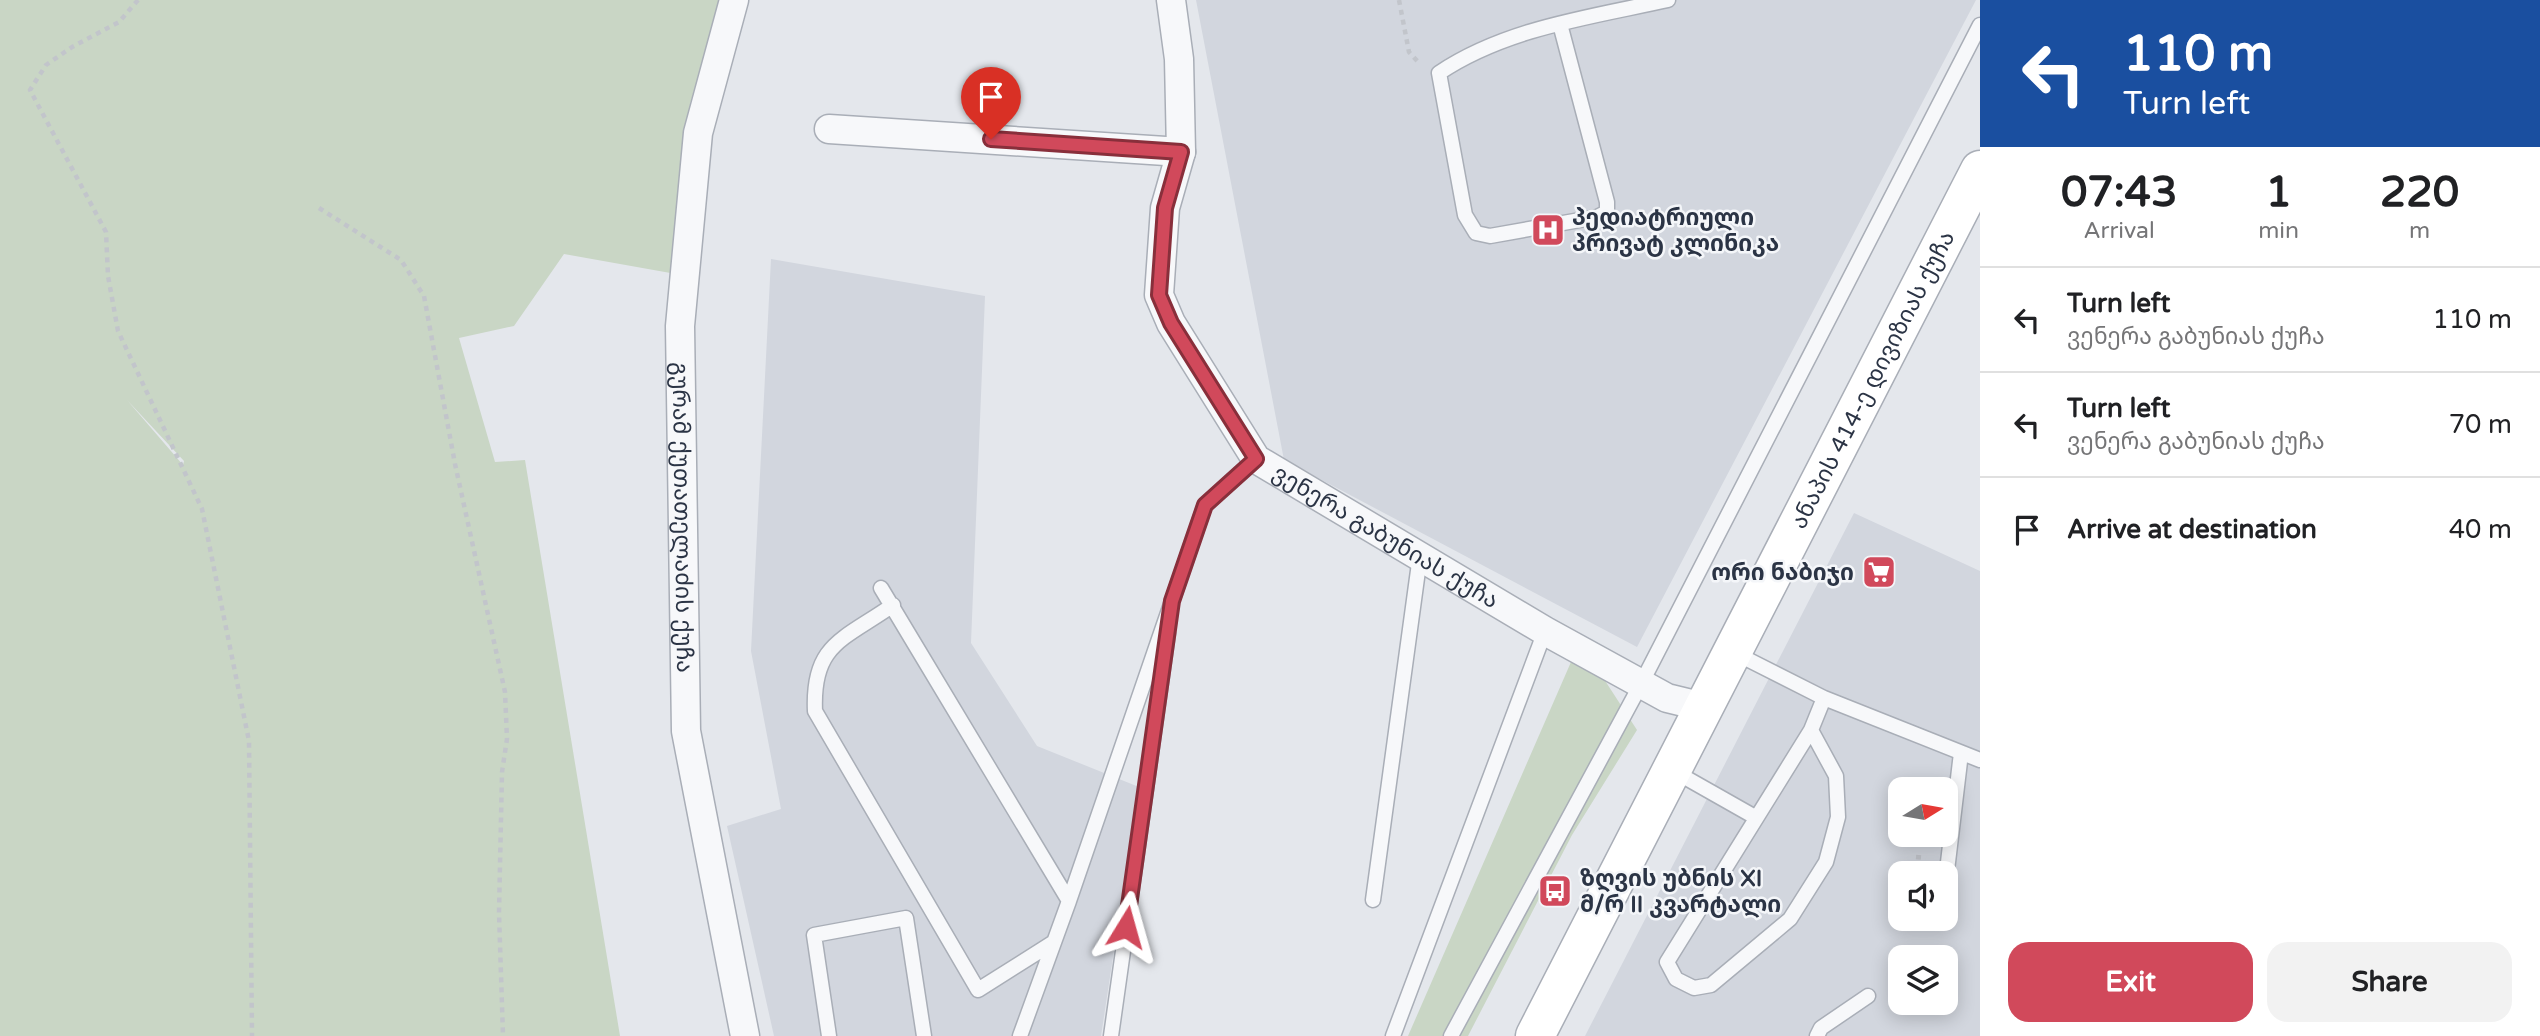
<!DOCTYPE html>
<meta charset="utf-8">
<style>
:root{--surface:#fff;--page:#f2f2f2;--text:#202124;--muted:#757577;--line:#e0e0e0;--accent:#d1495b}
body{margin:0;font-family:"Varela Round","Noto Sans Georgian",sans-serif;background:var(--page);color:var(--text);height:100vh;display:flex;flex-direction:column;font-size:26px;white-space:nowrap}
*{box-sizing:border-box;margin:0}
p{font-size:23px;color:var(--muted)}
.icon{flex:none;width:38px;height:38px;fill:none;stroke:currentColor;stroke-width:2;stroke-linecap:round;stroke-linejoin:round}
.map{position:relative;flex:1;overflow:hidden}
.sheet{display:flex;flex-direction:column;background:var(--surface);width:560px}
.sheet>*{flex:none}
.guide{background:#1a4fa0;color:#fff;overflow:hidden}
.needle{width:46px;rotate:79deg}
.controls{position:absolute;left:1888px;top:777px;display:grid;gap:14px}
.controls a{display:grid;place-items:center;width:70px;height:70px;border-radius:14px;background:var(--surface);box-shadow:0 4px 18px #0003;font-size:35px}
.pin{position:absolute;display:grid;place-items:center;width:60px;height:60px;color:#fff;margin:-72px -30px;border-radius:50% 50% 50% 0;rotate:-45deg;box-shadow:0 0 7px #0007}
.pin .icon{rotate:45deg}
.me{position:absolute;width:77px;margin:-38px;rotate:8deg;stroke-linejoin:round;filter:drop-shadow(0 0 5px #0008)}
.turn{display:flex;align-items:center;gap:24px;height:147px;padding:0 28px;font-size:32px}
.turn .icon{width:91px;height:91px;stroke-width:2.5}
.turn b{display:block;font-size:49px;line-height:60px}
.eta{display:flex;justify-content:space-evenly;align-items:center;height:119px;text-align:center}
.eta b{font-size:42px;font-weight:700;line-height:49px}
.action{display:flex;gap:14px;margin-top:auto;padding:14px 28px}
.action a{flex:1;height:80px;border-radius:21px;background:var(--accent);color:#fff;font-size:28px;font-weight:700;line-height:80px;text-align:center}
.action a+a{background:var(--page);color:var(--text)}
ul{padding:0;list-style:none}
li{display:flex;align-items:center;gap:21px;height:105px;padding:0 28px;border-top:2px solid var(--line)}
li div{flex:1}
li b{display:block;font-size:26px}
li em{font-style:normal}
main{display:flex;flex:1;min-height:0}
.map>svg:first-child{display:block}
.built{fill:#d2d6de;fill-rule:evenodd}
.green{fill:#c9d6c5;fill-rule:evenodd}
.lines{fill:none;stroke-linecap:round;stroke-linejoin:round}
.service-casing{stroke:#a9aeb7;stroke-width:17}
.minor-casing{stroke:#a9aeb7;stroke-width:31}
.secondary-casing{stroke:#a9aeb7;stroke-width:41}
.path{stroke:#c2c5cb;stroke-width:4.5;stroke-dasharray:5 5;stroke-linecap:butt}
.service{stroke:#f7f8fa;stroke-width:14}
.minor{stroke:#f7f8fa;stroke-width:28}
.secondary{stroke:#fff;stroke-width:38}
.route-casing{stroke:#882f3b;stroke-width:18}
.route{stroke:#d1495b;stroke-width:12}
.labels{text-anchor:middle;stroke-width:5;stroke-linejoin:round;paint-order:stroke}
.poi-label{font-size:23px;font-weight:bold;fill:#2b3445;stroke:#f4f6f9;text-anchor:start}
.street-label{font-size:23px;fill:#2b3445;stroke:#f4f6f9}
</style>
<main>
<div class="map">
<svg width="1980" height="1036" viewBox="0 0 1980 1036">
<rect width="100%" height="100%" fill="#e4e7ec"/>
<path class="built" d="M1196 0H1976L1637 647 1284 460Z
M771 259 985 296 971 643 1037 746 1139 787 1101 1036H774L727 826 781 809 751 651Z
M1854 513 1980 571V1036H1585ZM1900 789H1946V835H1900ZM1900 873H1946V919H1900ZM1900 957H1946V1003H1900Z"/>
<path class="green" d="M0 0H721L690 104 676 274 564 254 514 326 459 338 495 462 525 460 620 1036H0ZM127 400 184 461 183 465Z
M1571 662 1602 676 1637 730 1572 835 1468 1036H1408Z"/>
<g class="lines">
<defs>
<path id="service" d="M1560 24 1607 202V212L1597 217 1490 236 1476 233 1465 215 1439 73C1506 28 1591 17 1668 0
M881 588 1069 901 1020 1036
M893 605C843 640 812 644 815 711L978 990 1054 942
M1733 652 1824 698 1980 760
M1811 730 1836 776 1838 817 1826 862 1790 919 1711 985 1694 988 1676 979 1667 962 1811 730 1824 698
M1672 770 1755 817
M1946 879 1961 753
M1373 900 1420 556
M1069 901 1205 505 1256 459
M829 1036 814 935 906 918 924 1036
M1111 1036 1168 633
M1393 1036 1545 631
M1451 1036 1641 684 1980 25
M1817 1036 1821 1028 1868 996"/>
<g id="minor">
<path id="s1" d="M734 0 698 133 680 326 686 731 745 1036"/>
<path id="s2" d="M1171 0 1179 59 1181 152 1165 208 1159 295 1171 323 1256 459 1545 631 1667 698 1704 707"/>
<path d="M829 129 1181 152"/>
</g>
<g id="secondary">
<path id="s3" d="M1535 1036 1980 170"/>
</g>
</defs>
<use href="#service" class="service-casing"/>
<use href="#minor" class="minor-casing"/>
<use href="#secondary" class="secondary-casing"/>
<path class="path" d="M138 0 119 22 72 47 46 65 30 90 106 232 108 276 118 331 202 509 249 741 252 1036
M1399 0 1409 52 1420 64
M319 208 401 260 424 296 455 464 505 692 507 739 502 772 499 913 503 1036
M1916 857 1926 858"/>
<use href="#service" class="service"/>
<use href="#minor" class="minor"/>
<use href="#secondary" class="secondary"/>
</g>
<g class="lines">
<defs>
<path id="route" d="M991 139 1181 152 1165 208 1159 295 1171 323 1256 459 1205 505 1172 601 1126 927"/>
</defs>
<use href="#route" class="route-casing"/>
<use href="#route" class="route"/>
</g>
<defs>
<symbol id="hospital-square" viewBox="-11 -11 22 22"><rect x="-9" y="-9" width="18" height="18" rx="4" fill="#d1495b" stroke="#f4f6f9"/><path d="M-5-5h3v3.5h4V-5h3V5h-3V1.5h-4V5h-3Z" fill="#fff"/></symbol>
<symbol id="supermarket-square" viewBox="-11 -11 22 22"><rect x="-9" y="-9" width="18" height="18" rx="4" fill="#d1495b" stroke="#f4f6f9"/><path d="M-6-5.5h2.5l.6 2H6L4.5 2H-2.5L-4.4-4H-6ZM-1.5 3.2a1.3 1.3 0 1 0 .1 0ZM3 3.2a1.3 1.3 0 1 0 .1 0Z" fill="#fff"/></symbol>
<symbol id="bus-square" viewBox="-11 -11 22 22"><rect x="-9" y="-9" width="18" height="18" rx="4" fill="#d1495b" stroke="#f4f6f9"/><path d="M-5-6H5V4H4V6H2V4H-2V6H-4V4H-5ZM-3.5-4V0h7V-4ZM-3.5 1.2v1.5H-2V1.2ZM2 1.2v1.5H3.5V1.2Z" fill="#fff"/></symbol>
</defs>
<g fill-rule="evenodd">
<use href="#hospital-square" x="1529" y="211" width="38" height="38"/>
<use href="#supermarket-square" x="1860" y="553" width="38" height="38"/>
<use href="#bus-square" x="1536" y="872" width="38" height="38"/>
</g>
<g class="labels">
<g class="poi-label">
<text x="1572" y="225">პედიატრიული<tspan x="1572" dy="26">პრივატ კლინიკა</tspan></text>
<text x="1854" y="580" text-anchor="end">ორი ნაბიჯი</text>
<text x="1580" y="886">ზღვის უბნის XI<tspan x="1580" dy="26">მ/რ II კვარტალი</tspan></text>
</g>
<g class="street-label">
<text dy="8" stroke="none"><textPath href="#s3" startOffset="738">ანაპის 414-ე დივიზიას ქუჩა</textPath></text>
<text dy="8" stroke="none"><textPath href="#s1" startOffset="523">გურამ ქუთათელაძის ქუჩა</textPath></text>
<text dy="8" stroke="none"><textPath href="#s2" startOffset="640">ვენერა გაბუნიას ქუჩა</textPath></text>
</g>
</g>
</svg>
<div class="controls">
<a><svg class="needle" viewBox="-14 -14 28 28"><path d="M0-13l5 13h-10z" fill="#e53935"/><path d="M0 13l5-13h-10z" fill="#757577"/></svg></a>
<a><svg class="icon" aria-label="sound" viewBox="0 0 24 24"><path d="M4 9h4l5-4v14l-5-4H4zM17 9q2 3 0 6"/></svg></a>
<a><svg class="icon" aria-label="layers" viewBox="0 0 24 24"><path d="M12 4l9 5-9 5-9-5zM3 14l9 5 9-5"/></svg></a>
</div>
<div class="pin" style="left:991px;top:139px;background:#d93025"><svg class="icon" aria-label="arrive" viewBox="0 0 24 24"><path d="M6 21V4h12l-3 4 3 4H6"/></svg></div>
<svg class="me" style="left:1126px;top:927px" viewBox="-20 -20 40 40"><path d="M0-17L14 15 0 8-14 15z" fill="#d1495b" stroke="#fff" stroke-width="4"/></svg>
</div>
<section class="sheet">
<div class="guide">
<div class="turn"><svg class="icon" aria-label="left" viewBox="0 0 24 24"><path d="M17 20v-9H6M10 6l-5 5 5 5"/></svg><div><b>110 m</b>Turn left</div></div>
</div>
<div class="eta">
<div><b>07:43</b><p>Arrival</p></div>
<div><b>1</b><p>min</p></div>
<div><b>220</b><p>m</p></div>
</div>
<ul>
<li><svg class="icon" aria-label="left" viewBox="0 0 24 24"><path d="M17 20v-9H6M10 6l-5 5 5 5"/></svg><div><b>Turn left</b><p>ვენერა გაბუნიას ქუჩა</p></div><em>110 m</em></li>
<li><svg class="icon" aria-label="left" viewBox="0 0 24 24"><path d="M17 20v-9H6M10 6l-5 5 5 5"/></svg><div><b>Turn left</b><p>ვენერა გაბუნიას ქუჩა</p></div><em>70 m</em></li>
<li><svg class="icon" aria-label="arrive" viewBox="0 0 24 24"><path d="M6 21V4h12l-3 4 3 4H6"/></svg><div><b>Arrive at destination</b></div><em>40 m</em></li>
</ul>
<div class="action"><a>Exit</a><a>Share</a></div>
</section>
</main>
